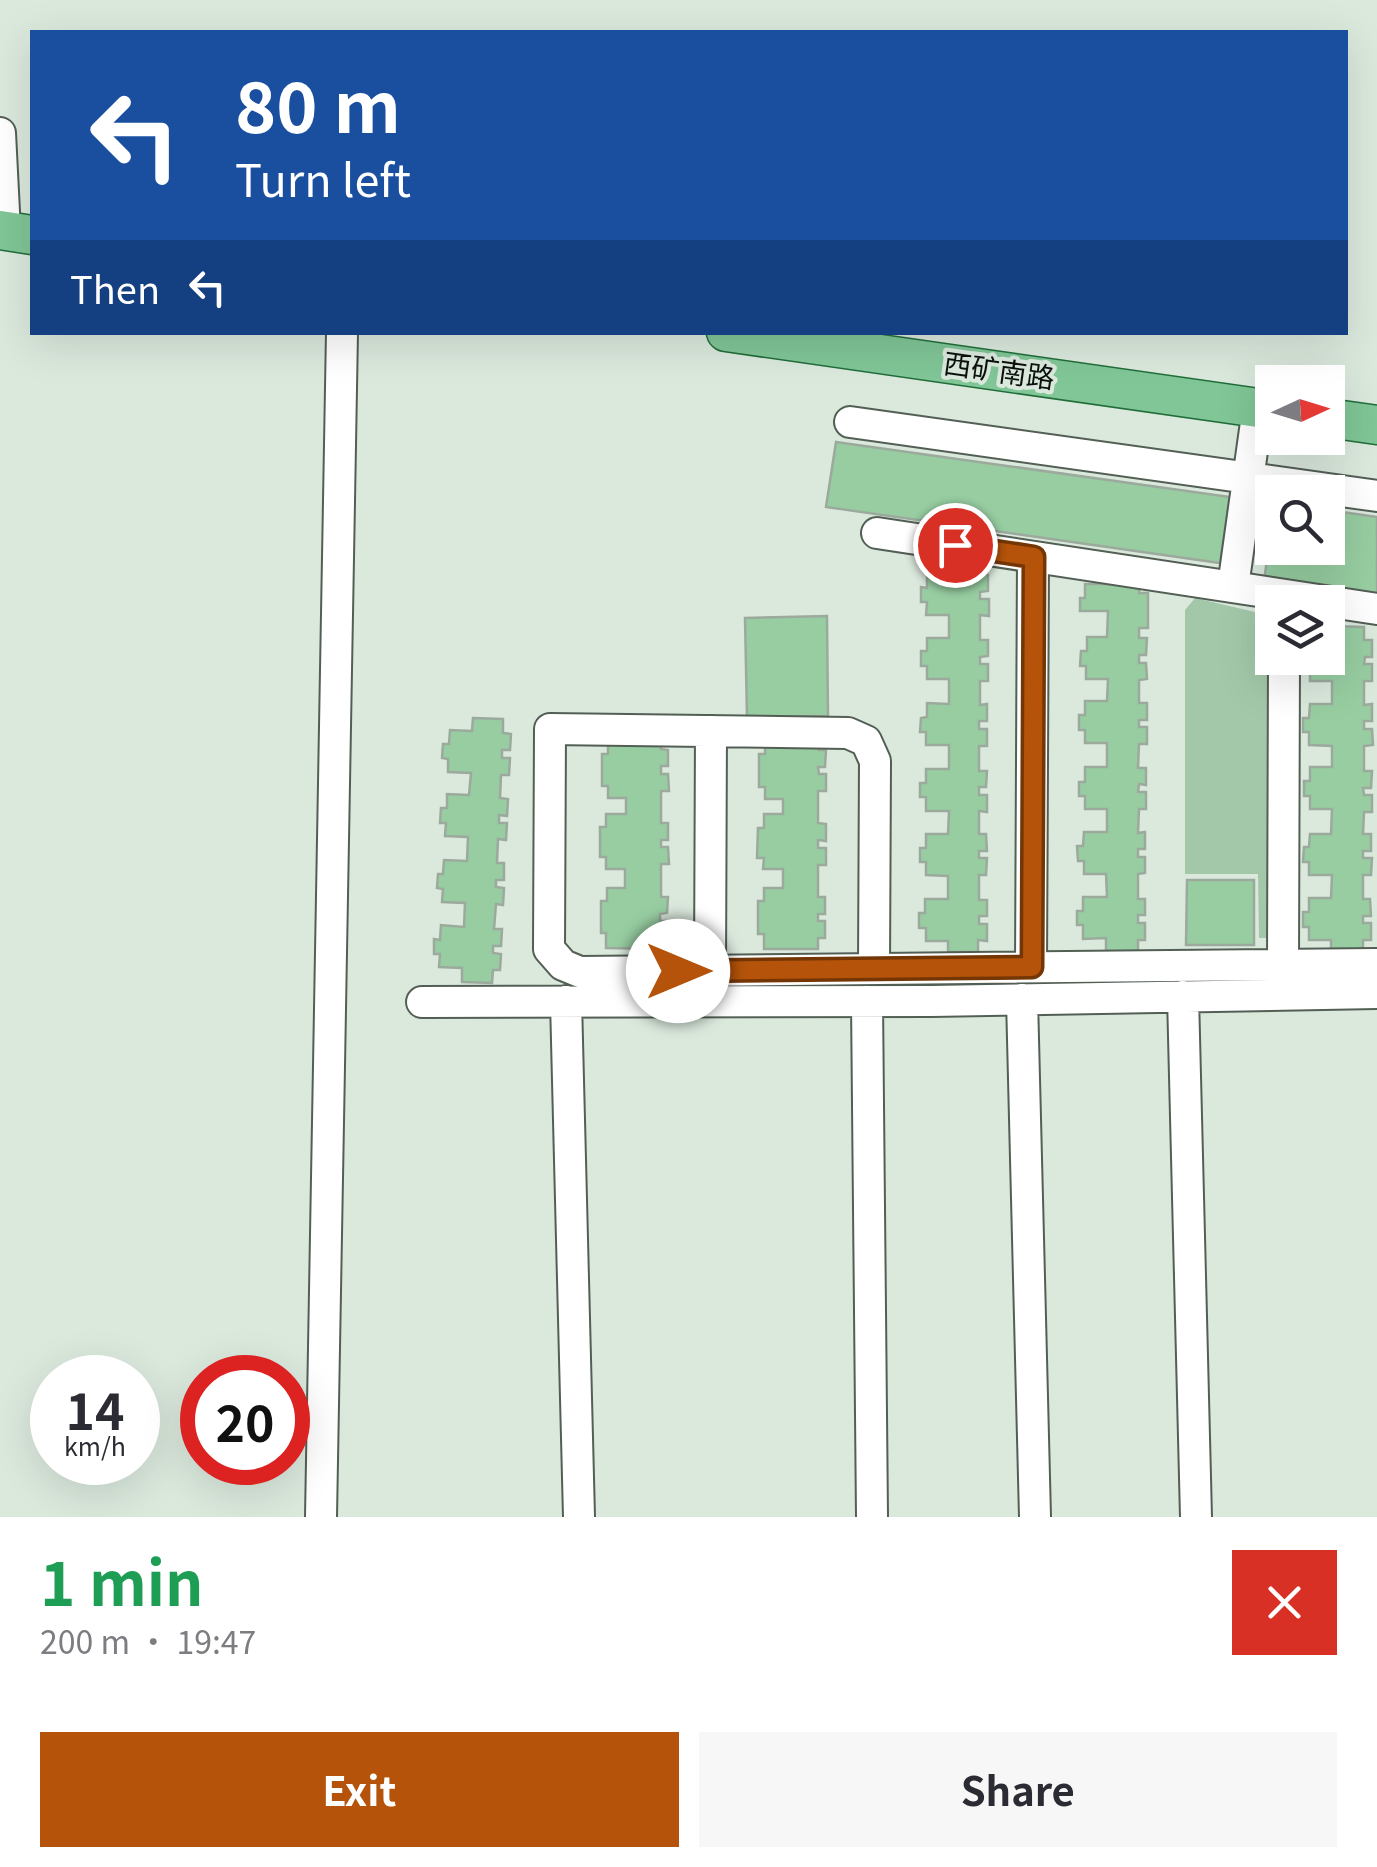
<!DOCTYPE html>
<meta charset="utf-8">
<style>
:root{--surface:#fff;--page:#f7f7f7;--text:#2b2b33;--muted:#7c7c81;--accent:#b45309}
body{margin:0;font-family:Georgia,"Noto Sans SC",serif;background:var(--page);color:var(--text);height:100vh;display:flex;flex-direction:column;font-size:38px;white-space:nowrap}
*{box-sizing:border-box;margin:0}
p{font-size:32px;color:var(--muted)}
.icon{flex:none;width:55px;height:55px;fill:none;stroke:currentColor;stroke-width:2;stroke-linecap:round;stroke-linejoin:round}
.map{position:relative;height:1517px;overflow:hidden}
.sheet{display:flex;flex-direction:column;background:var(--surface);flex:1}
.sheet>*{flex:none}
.banner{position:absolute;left:30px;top:30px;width:1318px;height:305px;border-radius:0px;box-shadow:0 10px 40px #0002;background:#1a4fa0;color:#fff;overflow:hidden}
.needle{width:65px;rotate:86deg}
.buttons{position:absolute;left:1255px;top:365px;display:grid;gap:20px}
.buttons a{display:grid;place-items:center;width:90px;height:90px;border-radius:0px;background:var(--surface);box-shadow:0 10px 40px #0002;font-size:50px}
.speed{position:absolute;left:30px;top:1355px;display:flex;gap:20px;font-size:50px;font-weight:700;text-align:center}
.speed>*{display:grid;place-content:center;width:130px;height:130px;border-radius:50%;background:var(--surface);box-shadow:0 10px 40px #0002;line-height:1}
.speed small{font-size:25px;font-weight:400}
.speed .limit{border:15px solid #d22;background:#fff;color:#111}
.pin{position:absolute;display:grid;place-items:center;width:85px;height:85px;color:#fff;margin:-42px;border:5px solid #fff;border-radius:50%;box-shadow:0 2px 10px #0007}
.me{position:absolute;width:110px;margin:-55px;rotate:90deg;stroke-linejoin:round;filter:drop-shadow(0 0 8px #0008)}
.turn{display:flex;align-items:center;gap:35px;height:210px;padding:0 40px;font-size:45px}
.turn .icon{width:130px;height:130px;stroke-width:2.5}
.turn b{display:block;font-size:70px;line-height:85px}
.then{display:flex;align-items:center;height:95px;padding:0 40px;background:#0003;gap:20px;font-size:38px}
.round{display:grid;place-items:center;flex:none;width:105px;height:105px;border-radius:0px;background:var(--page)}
.head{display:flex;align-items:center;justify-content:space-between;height:170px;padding:0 40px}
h1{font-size:60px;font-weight:700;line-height:75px;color:#1e9e55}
.cta{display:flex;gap:20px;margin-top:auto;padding:20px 40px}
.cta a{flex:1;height:115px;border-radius:0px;background:var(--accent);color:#fff;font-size:40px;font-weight:700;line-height:115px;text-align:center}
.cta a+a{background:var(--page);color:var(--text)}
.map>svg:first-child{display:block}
.green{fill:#a3c8a9}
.building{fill:#97cda1;stroke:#9caa9e;stroke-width:2.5}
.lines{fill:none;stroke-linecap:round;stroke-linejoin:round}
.minor-casing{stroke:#535f55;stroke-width:34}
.major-casing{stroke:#216e3a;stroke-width:41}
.minor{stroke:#fff;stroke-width:30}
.major{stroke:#80c697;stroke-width:38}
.route-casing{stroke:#753606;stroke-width:25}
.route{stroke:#b45309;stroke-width:18}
.labels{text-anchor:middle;stroke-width:8;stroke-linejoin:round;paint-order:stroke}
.street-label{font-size:28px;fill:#0c110d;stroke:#dbe9dd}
</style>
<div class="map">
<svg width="1377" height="1517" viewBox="0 0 1377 1517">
<rect width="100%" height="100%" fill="#dbe9dd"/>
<path class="green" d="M1195 598 1255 612 1267 635 1268 938H1259L1258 874H1185V610Z"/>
<path class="building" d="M836 442 1230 497 1220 563 826 507Z
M1270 502H1272V548H1328V510L1377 517V597L1264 581 1272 523 1267 522Z
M950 562H980V575H988V591L980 592V599H989V616L980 615V640H988V656L980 657V664H988V681H980V705L987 704V721H979V729H987V746H979V771H987L986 787H979V795H987V812L979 811V834H986L987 851H979V858H987L986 875H979V900H987V916H979V924H987V941L978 940V952H948V941H926V928H919V913H925V899H948V876L926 875V862H920V848H926V834H948L949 811H926V797H920V783H926V769H949V745H926V732H920L921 718 927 717V703L949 704V679H927V666H921V651H927V638H949V615H926L927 602H921V587L927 588V573H950Z
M1085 584H1140L1139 593H1148V628H1139V638H1147L1146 655H1139V663H1146L1147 679 1139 680V703H1147V720H1139V727H1147V744H1139L1138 768H1146V785L1139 784 1138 792H1146V809H1139L1138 833 1145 832V849H1138V857H1145V873L1138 874V899H1145V915H1138V923H1145V940H1138V952H1106V938L1083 939V925H1077V911H1083V897H1107L1106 874H1084V861H1078L1077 846H1083L1084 832H1107V809H1085V796H1079V782H1085V767H1107V743H1085V730H1079V715H1085V701H1107L1108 679H1086V666H1080L1081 651H1087V637H1107L1108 611H1080V598H1085Z
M827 616 828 716 747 717 745 618Z
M1333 626 1364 627V640H1372V657H1365L1364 664H1372V681H1364V705L1372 704V721H1364V729H1372L1373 745 1364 746V771H1372L1371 788H1363L1364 795H1372V812H1364L1363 834H1371V851H1363V858H1372L1371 875H1363V899H1370L1371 916H1363V923H1371V940H1363V951H1331V940H1309V927H1303V912H1309V898H1331L1332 875H1309V862H1303L1304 847H1309L1310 834H1331L1332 809H1310V796H1304V781H1310V767H1332V746L1309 745V732H1303V718H1309L1310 704H1332V681H1310V668H1304V658H1328V639H1333Z
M473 718 503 719V733L511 734 510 750H502V758H510L509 775H501L500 798 508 799 507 816 499 815V823H507L506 840 498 839 497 863H504V880H496V887L504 888 503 905 496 904 494 929H502L501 946H493V953L501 954 500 970H493L492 983 462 982V968L439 967 440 954H434V939L440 940 441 925 464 927 465 903 442 902 443 889 437 888 438 874H443L444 860 467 861 468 837 445 836 446 823H440L441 808H447V794L469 795 471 773 448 772V759L442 758 443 744H449L450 730 472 731Z
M608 739 661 740V749L668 750V766H661V774H668L669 791H661V823H668V840H661V847H668L669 864H661V897H668L667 913 660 914V921H668V938H660V949L606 948V933H601V901H607V888H625V869H606V857H600V827H606V814H626V798H608V786H602V754H608Z
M765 740H819V750H826L825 767H818L819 774H826V791H818V823L826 824V841L818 840V848H826V865H818V897H825V914H818V921H825V938H818V949H764V934H758V901H764V888H783V869H763L764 858H757L758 828H764V814H783V799H765V787H759V754H765Z
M1187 880H1254V945H1186Z"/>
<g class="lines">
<defs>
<path id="minor" d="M0 133 5 231
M850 422 1377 496
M877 533 1377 609
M1233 587 1258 408
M1283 965 1284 658
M1031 967 1033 557
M874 969 875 761 866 741 848 733 550 729 549 949 563 965 580 972 1377 964
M710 971 711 731
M1183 996 1196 1517
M1022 999 1035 1517
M566 1001 579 1517
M867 1001 872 1517
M422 1002 932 1001 1377 993
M321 1517 342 332"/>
<path id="major" d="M0 230 32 235
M726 332 1272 410
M1328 418 1377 425"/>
</defs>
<use href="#minor" class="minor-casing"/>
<use href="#major" class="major-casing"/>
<use href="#minor" class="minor"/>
<use href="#major" class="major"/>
</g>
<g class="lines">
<defs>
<path id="route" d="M678 971 1032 967 1034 557 955 545"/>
</defs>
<use href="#route" class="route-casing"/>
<use href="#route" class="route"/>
</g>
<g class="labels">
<g class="street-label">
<text transform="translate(999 371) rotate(8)" y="10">西矿南路</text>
</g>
</g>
</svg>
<div class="buttons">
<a><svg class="needle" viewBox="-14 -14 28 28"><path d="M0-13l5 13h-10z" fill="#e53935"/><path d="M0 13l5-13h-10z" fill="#7c7c81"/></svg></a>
<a><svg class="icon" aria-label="search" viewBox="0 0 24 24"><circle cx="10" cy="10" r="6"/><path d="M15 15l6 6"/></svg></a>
<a><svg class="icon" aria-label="layers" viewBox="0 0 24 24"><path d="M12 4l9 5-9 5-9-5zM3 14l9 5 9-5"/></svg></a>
</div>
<div class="speed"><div>14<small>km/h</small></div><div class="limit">20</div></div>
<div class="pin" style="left:955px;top:545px;background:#d93025"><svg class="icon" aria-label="arrive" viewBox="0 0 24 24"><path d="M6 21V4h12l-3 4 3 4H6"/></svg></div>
<svg class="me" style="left:678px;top:971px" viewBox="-20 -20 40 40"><circle r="19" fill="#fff"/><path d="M0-13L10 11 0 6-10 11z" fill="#b45309"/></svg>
<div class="banner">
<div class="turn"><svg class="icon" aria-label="left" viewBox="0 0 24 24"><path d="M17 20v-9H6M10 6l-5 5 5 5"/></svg><div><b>80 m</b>Turn left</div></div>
<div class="then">Then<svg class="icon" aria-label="left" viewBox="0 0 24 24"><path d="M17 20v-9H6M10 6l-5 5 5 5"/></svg></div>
</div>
</div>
<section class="sheet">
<div class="head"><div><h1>1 min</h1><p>200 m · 19:47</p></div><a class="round" style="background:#d93025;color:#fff"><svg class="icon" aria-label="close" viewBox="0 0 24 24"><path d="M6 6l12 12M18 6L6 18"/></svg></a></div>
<div class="cta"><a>Exit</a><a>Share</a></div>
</section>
